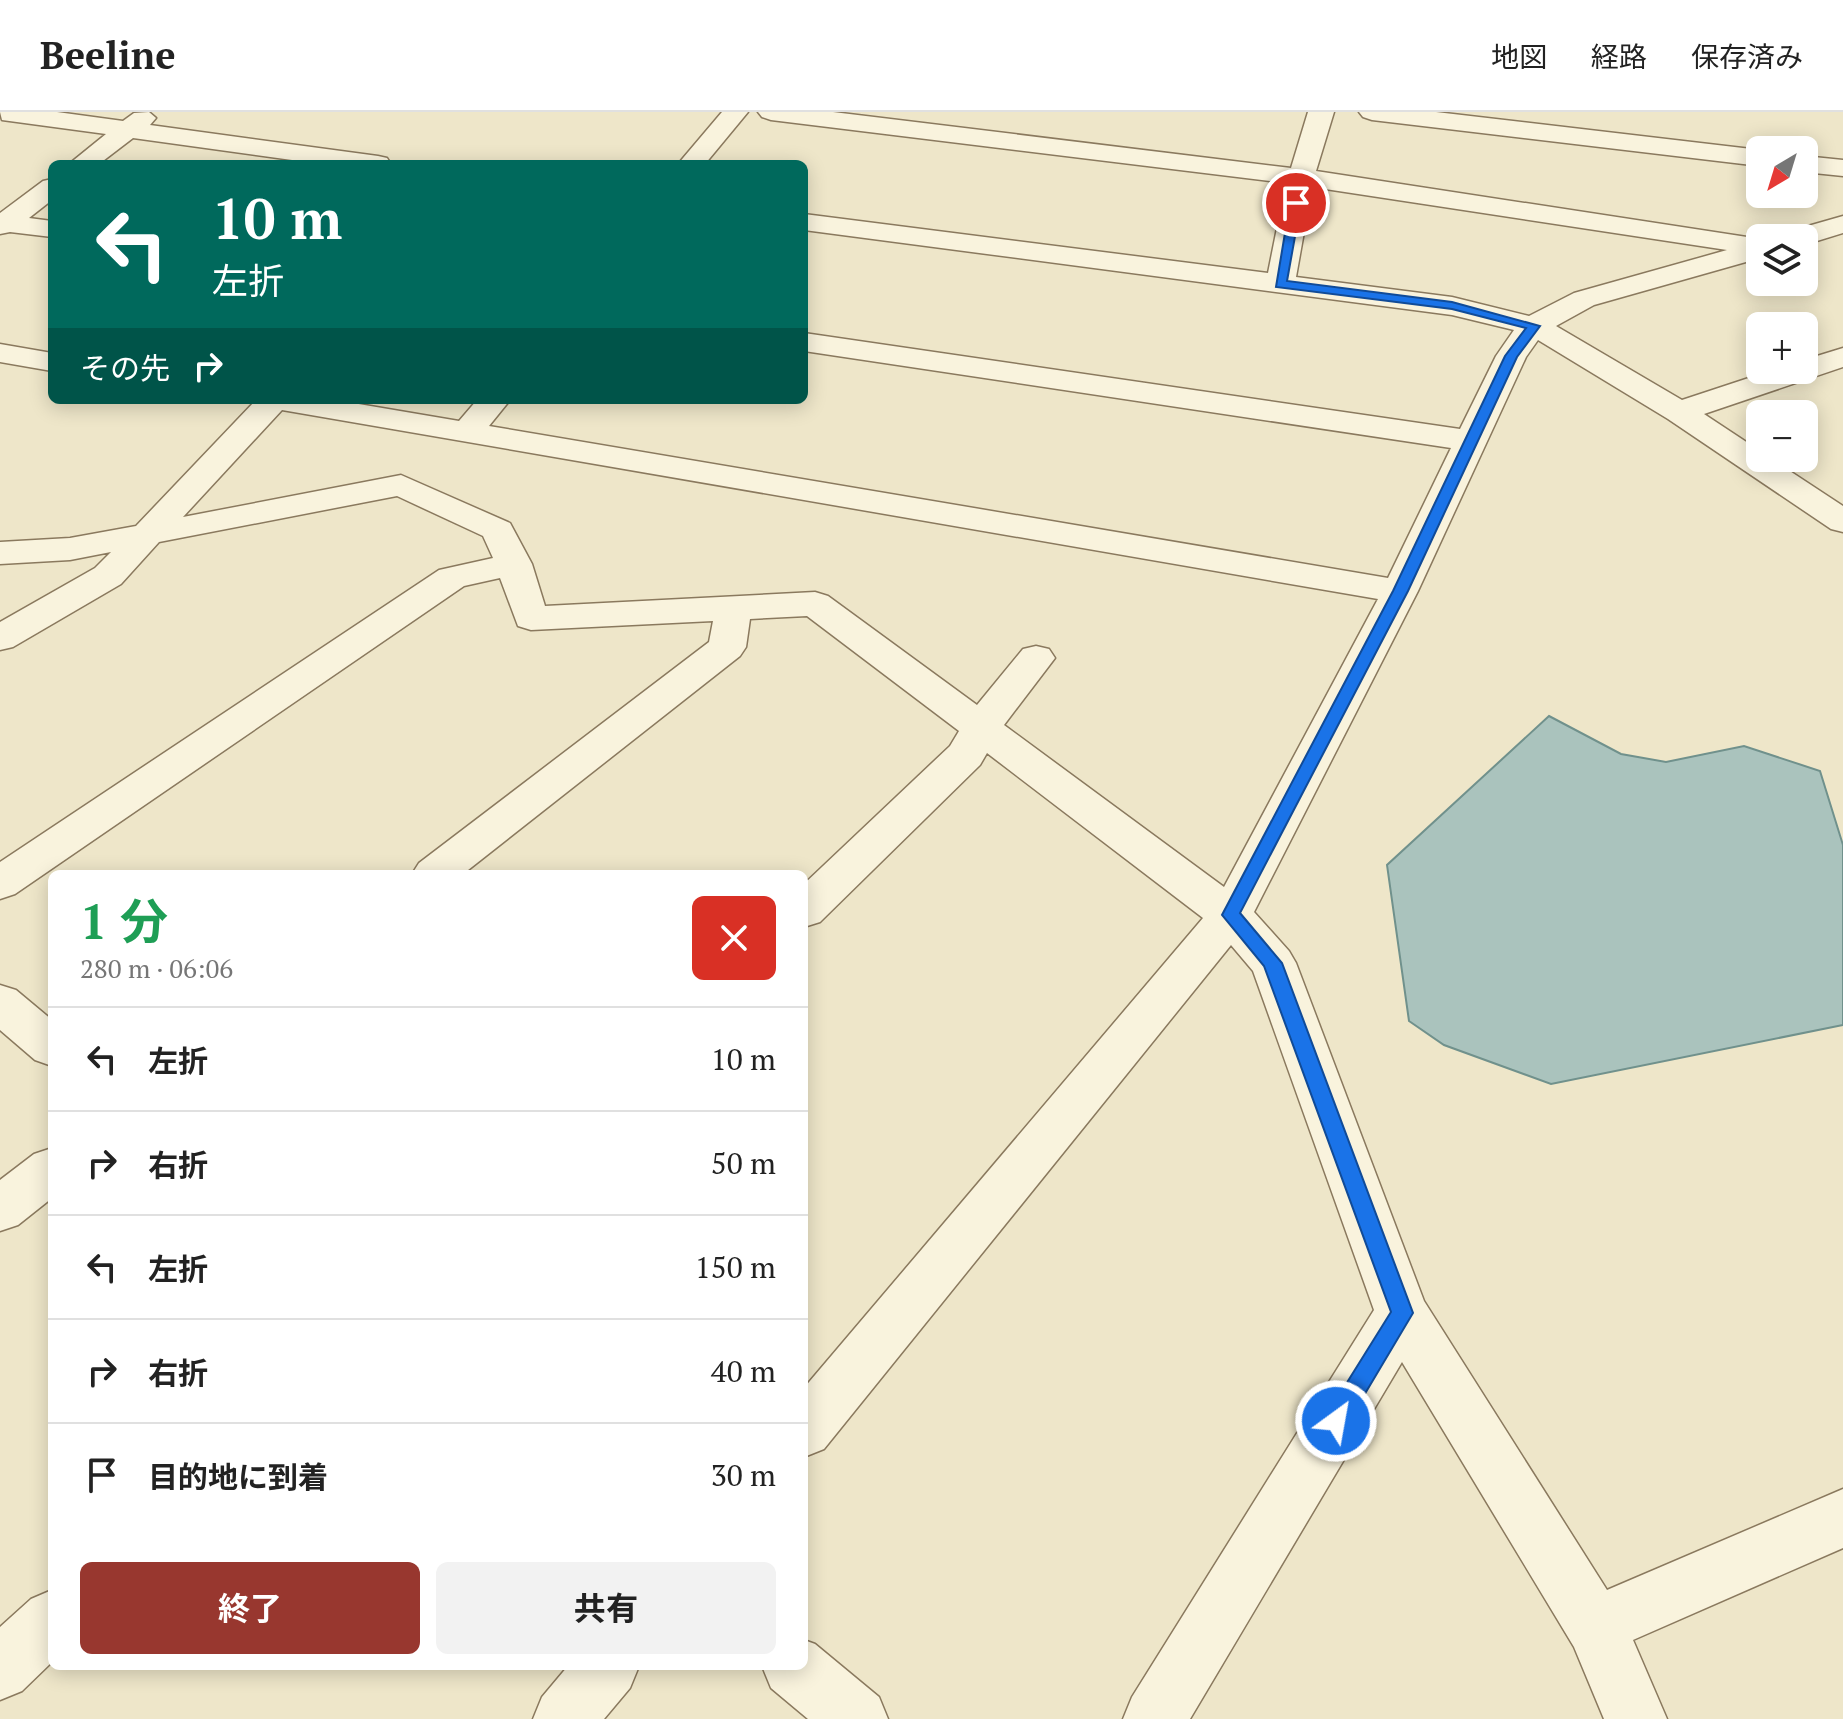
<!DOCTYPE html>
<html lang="ja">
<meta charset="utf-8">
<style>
:root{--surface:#fff;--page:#f2f2f2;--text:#222;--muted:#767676;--line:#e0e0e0;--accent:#98372f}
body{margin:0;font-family:"PT Serif","Noto Sans JP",serif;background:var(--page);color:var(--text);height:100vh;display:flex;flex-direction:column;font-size:30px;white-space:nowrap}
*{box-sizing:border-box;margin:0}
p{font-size:26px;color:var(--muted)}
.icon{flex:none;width:44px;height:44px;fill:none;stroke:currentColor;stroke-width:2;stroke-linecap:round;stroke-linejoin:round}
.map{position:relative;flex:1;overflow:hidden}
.details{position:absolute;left:48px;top:758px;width:760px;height:800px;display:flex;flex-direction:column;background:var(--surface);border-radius:12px;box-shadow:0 4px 20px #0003}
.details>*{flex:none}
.banner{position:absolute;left:48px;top:48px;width:760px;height:244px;border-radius:12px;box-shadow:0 4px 20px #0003;background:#00695c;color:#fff;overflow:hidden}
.needle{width:52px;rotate:218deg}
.controls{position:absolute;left:1746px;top:24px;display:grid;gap:16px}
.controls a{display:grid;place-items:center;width:72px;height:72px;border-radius:12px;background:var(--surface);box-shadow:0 4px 20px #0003;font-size:40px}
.pin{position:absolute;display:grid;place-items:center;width:68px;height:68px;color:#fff;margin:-34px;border:4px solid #fff;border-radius:50%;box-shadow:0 2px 8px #0007}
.me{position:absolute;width:88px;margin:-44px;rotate:32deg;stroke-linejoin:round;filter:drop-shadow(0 0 6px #0008)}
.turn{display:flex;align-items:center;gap:28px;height:168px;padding:0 32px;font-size:36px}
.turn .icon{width:104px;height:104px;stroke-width:2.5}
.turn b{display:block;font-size:56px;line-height:68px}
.then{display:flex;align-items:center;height:76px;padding:0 32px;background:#0003;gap:16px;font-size:30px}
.round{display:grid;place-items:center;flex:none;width:84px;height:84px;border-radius:12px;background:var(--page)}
.summary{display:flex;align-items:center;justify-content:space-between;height:136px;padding:0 32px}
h1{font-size:48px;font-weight:700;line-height:60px;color:#1e9e55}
.primary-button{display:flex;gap:16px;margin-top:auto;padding:16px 32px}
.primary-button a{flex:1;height:92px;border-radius:12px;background:var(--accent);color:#fff;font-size:32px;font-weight:700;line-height:92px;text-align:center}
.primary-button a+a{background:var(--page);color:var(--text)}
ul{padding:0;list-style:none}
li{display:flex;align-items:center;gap:24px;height:104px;padding:0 32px;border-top:2px solid var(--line)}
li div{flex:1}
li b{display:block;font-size:30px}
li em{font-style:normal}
header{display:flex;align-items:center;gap:48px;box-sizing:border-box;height:112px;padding:0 40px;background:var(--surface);border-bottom:2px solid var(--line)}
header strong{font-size:38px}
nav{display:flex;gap:44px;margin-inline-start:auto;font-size:28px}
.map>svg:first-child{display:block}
.water{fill:#aac3bd;stroke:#70918c;stroke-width:2}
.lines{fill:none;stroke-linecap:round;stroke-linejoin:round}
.minor-casing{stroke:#8a795e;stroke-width:3}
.minor{fill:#f9f3dd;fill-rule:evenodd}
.route{fill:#1a73e8;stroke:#114b97;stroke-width:2}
</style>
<header>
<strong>Beeline</strong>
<nav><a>地図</a><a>経路</a><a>保存済み</a></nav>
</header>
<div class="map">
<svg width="1843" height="1607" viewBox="0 0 1843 1607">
<rect width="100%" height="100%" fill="#eee6c9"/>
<path class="water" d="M1549 604 1621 642 1666 650 1744 634 1820 659 1843 733V913L1551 972 1444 933 1409 909 1387 753Z"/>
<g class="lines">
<defs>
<path id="minor" d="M0 0H57L123 9 134 1 149 0 156 6 150 13 378 44 387 46 391 52H321L133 26 99 52H69L106 22 2 8Z
M722 0H748L705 52H678Z
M758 0H833L1291 56 1308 0H1334L1316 59 1760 127V146L1594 193 1556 214 1682 288 1773 258H1804V248L1843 236V255L1704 302 1760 339V346H1770L1843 394V420L1831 417 1668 307 1538 228 1526 245 1418 479 1254 800 1289 839 1296 851 1424 1189 1607 1478 1843 1377V1436L1633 1528 1667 1607H1604L1574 1535 1402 1250 1190 1607H1123L1132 1585 1374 1198 1253 859 1231 833 824 1337 804 1345V1276L1203 806 987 641 980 653 820 810 804 815V772L950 634 959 619 807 504 750 507 746 535 740 544 463 762H412L419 751 709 530 713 509 531 518 518 514 500 466 464 474 15 782 0 787V750L439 458 493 446 483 424 397 384 159 430 121 472 13 535 0 538V510L95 456 111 440 70 448 0 452V430L70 426 136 414 256 288H335L459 309 477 288H510L489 314 1388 466 1451 336 804 239V221L1460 317 1496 244 1514 218 1452 203 804 118V102L1268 161 1286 71 771 8 762 5ZM1312 75 1727 138 1574 181 1529 204 1452 185 1296 165ZM282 298 1378 487 1224 775 1004 613 1055 546 1049 537 1036 534 1023 537 977 593 828 484 815 480 545 494 532 452 510 411 401 363 183 405Z
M1359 0H1436L1760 38V54L1372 8 1363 5Z
M1804 44 1843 48V64L1804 60Z
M52 67V88L29 106 52 109V125L10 120 0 122V101L43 69Z
M1843 104V121L1804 133V126H1783L1787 120Z
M0 232 52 241V259L0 250Z
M0 873 16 878 52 908V954L35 948 0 918Z
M52 1036V1086L18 1113 0 1119V1068L34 1042Z
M52 1478V1550L22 1579 0 1588V1515L31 1487Z
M804 1528 815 1532 879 1585 888 1607H808L771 1576 762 1554H804Z
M568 1554H639L630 1576 604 1607H533L542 1585Z"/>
</defs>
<use href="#minor" class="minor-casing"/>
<use href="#minor" class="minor"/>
</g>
<path class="route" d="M1296 88 1301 91 1287 169 1452 190 1540 214 1517 245 1408 479 1240 801 1282 851 1413 1201 1344 1317 1336 1320 1328 1317 1324 1309 1328 1301 1391 1200 1264 854 1222 803 1393 479 1505 244 1526 216 1452 197 1276 175 1290 91Z"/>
</svg>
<div class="controls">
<a><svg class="needle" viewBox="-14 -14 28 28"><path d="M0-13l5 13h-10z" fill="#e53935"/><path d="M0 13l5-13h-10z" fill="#767676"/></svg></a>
<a><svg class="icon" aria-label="layers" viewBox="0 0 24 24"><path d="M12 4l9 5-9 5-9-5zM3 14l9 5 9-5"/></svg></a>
<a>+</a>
<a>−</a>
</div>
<div class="pin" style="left:1296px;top:91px;background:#d93025"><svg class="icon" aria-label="arrive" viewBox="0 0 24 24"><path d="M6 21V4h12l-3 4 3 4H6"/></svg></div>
<svg class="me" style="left:1336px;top:1309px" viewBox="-20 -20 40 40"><circle r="17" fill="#1a73e8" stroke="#fff" stroke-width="3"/><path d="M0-11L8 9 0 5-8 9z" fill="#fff"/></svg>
<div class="banner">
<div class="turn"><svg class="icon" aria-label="left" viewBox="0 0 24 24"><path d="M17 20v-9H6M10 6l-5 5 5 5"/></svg><div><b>10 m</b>左折</div></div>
<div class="then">その先<svg class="icon" aria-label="right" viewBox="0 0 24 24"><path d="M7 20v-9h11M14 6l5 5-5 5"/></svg></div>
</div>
<section class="details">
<div class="summary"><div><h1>1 分</h1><p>280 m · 06:06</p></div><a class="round" style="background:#d93025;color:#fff"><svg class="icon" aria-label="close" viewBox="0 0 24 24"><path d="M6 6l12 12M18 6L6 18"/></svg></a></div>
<ul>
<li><svg class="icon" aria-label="left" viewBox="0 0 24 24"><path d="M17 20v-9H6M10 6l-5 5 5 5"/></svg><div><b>左折</b></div><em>10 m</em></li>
<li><svg class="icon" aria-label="right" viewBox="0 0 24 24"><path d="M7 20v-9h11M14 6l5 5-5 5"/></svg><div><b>右折</b></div><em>50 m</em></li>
<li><svg class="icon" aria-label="left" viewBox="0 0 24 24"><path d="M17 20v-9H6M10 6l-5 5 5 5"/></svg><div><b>左折</b></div><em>150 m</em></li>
<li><svg class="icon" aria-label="right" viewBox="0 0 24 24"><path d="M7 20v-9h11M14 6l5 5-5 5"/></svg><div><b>右折</b></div><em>40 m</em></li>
<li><svg class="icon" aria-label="arrive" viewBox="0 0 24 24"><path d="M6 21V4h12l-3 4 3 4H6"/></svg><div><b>目的地に到着</b></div><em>30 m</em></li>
</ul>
<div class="primary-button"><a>終了</a><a>共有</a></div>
</section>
</div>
